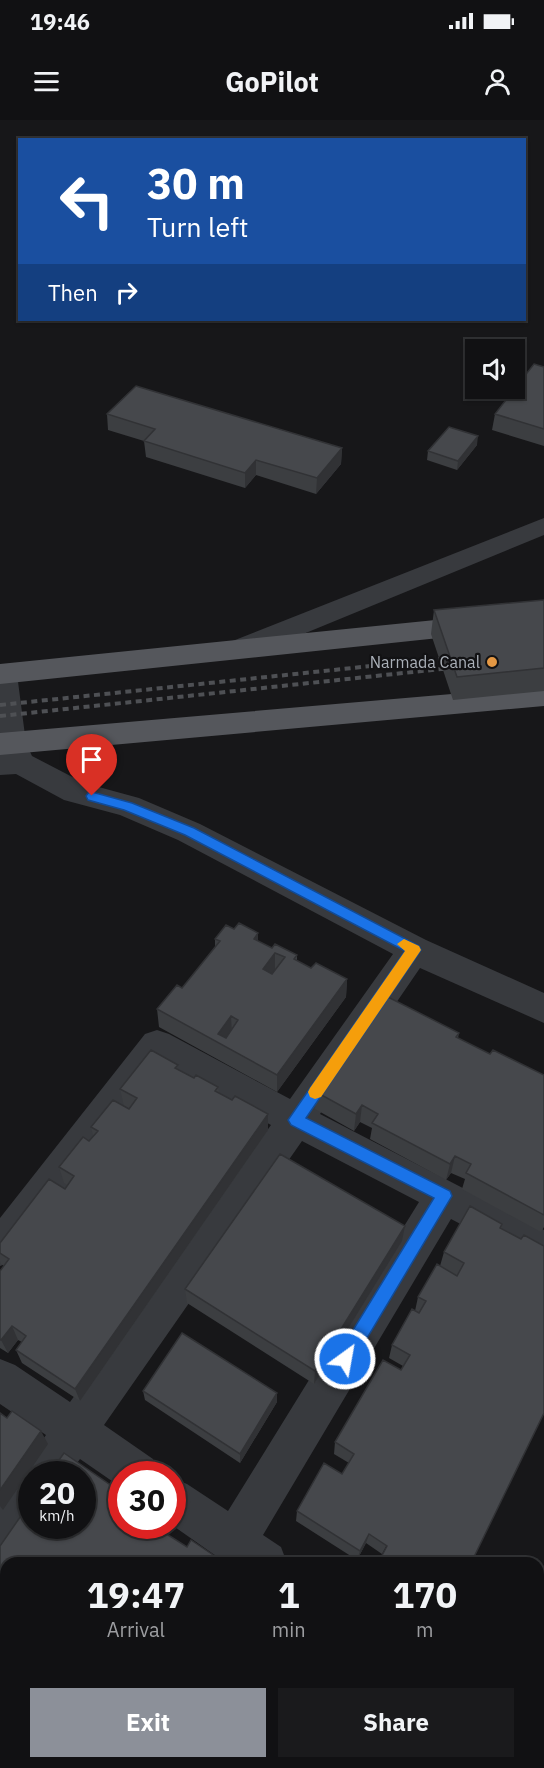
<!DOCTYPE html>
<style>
:root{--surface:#111113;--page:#1a1a1c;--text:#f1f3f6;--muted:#9c9da0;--line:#303133;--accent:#8c9099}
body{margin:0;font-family:"IBM Plex Sans",sans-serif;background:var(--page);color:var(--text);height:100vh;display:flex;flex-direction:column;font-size:22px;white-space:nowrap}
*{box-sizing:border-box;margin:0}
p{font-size:20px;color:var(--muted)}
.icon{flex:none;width:33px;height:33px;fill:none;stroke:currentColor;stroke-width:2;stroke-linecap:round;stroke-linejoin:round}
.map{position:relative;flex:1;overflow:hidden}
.sheet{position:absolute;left:0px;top:1437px;width:544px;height:212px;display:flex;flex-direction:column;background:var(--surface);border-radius:18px 18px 0 0;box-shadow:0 2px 4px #0004,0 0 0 2px var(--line)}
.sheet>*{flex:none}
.guide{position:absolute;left:18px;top:18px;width:508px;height:183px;border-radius:0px;box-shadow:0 2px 4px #0004,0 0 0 2px var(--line);background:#1a4fa0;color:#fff;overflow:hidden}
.buttons{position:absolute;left:465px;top:219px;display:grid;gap:12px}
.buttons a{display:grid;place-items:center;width:60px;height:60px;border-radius:0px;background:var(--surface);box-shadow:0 2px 4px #0004,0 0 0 2px var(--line);font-size:30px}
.speed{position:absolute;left:18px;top:1341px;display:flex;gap:12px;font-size:30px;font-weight:700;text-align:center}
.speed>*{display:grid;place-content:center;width:78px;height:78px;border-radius:50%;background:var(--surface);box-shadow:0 2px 4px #0004,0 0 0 2px var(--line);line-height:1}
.speed small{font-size:15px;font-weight:400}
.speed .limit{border:9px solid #d22;background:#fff;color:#111}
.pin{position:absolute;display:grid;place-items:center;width:51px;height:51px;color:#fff;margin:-62px -26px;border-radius:50% 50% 50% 0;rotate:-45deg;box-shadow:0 0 6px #0007}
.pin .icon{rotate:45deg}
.me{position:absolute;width:66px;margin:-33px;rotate:32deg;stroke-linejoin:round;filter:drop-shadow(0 0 4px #0008)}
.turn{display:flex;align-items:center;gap:21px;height:126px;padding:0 30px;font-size:27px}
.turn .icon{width:78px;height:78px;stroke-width:2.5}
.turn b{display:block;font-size:42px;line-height:51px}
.then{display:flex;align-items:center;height:57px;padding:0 30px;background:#0003;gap:12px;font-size:22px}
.eta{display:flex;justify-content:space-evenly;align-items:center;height:102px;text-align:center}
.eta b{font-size:36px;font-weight:700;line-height:42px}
.primary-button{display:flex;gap:12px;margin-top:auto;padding:12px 30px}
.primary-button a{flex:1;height:69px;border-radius:0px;background:var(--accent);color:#fff;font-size:24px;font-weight:700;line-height:69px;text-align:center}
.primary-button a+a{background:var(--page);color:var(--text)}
.status{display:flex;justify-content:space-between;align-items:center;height:42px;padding:0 30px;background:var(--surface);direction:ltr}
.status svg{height:16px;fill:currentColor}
header{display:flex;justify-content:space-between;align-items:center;height:78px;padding:0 30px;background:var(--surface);font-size:27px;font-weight:700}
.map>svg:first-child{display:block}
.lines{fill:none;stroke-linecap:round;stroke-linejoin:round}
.minor{fill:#383a3e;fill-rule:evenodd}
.major{fill:#55575c;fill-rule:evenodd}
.rail{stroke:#4e5054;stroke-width:4;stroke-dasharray:6 4.5;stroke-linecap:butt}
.wall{fill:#3c3e41}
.shaded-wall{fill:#313235}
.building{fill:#46484c;stroke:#313235;stroke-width:1.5;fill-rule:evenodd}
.route{fill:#1a73e8;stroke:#114b97;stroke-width:1.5}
.slow{fill:#f59e0b}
.poi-dot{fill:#e49844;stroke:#121214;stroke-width:2}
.labels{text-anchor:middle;stroke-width:4.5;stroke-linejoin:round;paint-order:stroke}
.poi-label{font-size:16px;fill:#aab0b8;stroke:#121214;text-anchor:end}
</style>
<div class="status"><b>19:46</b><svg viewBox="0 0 49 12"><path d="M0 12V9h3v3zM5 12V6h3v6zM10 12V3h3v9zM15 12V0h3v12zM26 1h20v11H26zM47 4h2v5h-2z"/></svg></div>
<header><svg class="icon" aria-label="menu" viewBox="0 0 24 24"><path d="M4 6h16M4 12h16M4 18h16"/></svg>GoPilot<svg class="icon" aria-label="person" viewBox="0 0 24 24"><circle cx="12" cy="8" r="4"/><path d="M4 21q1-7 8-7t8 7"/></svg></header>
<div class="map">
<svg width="544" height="1648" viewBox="0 0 544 1648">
<rect width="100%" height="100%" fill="#171719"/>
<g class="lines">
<path class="minor" d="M544 398V415L250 536 240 538 230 536 226 529 230 522Z
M3 544 13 547 17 554 26 623 32 636 84 663 139 678 200 704 426 820 544 873V903L420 848 320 994 544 1110V1148L451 1099 263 1415 281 1427 287 1443H226L172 1405V1358L187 1364 228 1391 419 1082 302 1021 104 1305 153 1339 159 1354H122V1368L80 1339 69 1354H32V1406H35L16 1434 0 1440V1381L17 1358 23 1355 29 1339 46 1315 0 1284V1239L15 1245 70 1282 271 1005 162 945 14 1141 0 1146V1098L145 914 157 910 169 914 290 979 393 834 178 720 120 695 64 680 16 654 0 655V545Z
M0 1528 6 1530V1579L0 1577Z
M95 1642H148L150 1648H97Z
M352 1642H400L398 1648H350Z"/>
<path class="major" d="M544 489V507L0 564V544Z
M544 566V586L0 635V613Z"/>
<path class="rail" d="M0 585 457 537
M0 596 460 547"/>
</g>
<path class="wall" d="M544 247V326L492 310 495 294Z
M107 294 342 328 341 344 316 374 256 355 245 368 146 337 144 321 108 310Z
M477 325 457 350 427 340 428 331Z
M544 480V571L453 580 431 514 434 490Z
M215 819 258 821 272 828 297 835V841L311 848 347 859 346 877 277 972 159 907 157 889 182 868 215 827Z
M459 913 458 918 490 934 544 955V1107L541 1112 462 1069 465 1059 451 1053 446 1060 370 1019 372 1008 360 1002 354 1011 315 989 316 972Z
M179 950 194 958 218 967 219 973 232 980 268 994V1010L80 1281 22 1243 16 1230 22 1222 18 1220 8 1233 0 1228V1151L4 1146 1 1144 0 1141V1123L65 1069 67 1065 64 1063 59 1047 89 1021 93 1016 91 1007 124 986 120 969Z
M501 1108 521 1119 544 1126 382 1434 366 1423 357 1440 296 1401 297 1391 342 1354 349 1343 334 1334 335 1322 401 1250 403 1246 389 1238 392 1225 415 1191 418 1177 440 1146 444 1132Z
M402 1121 314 1264 187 1183 185 1169Z
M143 1271 277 1282 240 1343 145 1280Z
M409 1642H470L478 1648H407Z"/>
<path class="shaded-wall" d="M478 316 477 325 457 350 458 341Z
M342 328 341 344 316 374 317 358Z
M256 340V355L245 368V353Z
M258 813V832L254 819Z
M275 833V851L263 868V849Z
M347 859 346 877 277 972V955Z
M231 896 232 914 224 926 218 914Z
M362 985 360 1002 354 1011 356 994Z
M268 994V1010L80 1281 75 1269Z
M455 1036 451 1053 446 1060 450 1044Z
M405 1106 402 1121 314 1264 315 1251Z
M12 1206 18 1220 8 1233 1 1220Z
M277 1273V1282L240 1343V1334Z
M41 1311 48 1324 3 1390 0 1386V1370Z
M369 1414 366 1423 357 1440 360 1431Z"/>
<path class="building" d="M534 244 544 247V309L495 294Z
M136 266 342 328 317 358 256 340 245 353 144 321 155 309 107 294Z
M449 307 478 316 458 341 428 331Z
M544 480V548L457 557 434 490Z
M239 803 258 813 254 819 272 828 275 824 297 835 294 839 311 848 316 843 347 859 277 955 157 889 177 865 182 868 220 821 215 819 226 805 234 809ZM275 833 285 837 272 854 263 849ZM231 896 238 900 226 918 218 914Z
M382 874 459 913 456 917 490 934 493 930 544 955V1095L466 1053 471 1044 455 1036 450 1044 372 1003 378 994 362 985 356 994 316 972Z
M151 930 178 945 175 948 194 958 196 955 218 967 215 971 232 980 235 976 268 994 75 1269 16 1230 26 1216 12 1206 1 1220H0V1151L9 1139 0 1133V1123L49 1059 65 1069 74 1056 59 1047 83 1017 89 1021 98 1011 91 1007 113 980 129 989 137 978 120 969Z
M280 1034 405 1106 315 1251 185 1169Z
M470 1086 502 1104 500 1108 521 1119 524 1115 544 1126V1293L471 1443H378L387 1426 369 1414 360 1431 297 1391 324 1343 342 1354 354 1334 335 1322 383 1240 401 1250 410 1235 392 1225 412 1189 419 1193 426 1181 418 1177 437 1144 457 1156 464 1143 444 1132Z
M182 1213 277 1273 240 1334 143 1271Z
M12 1291 41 1311 0 1370V1293L7 1298Z
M64 1333 122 1373V1406H154L187 1427 191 1420 225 1443H6V1519L4 1522 0 1519V1426L32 1380V1406H82V1354H49Z
M163 1642H360L358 1648H170Z
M412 1642H470L478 1648H410Z"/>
<path class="route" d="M92 672 132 683 194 708 419 826 421 830 306 998 450 1071 452 1076 351 1245 345 1247 339 1245 337 1239 339 1233 434 1078 291 1005 288 1000 405 831 185 715 124 690 88 680 86 676 88 673Z"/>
<path class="slow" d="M404 819 419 826 421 830 419 833 321 977 315 979 310 977 308 972 310 968 405 831 397 824Z"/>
<circle class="poi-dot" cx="492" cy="542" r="6"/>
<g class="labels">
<g class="poi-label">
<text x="480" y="548">Narmada Canal</text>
</g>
</g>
</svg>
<div class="buttons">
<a><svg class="icon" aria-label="sound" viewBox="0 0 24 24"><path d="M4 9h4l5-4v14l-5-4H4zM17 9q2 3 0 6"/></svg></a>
</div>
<div class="speed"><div>20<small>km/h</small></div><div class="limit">30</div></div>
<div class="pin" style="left:92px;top:676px;background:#d93025"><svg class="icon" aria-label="arrive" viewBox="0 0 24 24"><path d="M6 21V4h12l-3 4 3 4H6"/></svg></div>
<svg class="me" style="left:345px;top:1239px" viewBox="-20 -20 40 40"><circle r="17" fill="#1a73e8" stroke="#fff" stroke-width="3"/><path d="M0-11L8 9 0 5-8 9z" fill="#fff"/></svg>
<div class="guide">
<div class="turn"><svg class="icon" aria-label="left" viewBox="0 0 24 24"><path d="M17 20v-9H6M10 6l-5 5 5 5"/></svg><div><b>30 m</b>Turn left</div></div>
<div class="then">Then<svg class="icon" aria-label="right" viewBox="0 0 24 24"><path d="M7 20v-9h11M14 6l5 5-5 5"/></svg></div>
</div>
<section class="sheet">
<div class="eta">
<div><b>19:47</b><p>Arrival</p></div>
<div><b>1</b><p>min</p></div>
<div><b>170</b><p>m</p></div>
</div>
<div class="primary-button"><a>Exit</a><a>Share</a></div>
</section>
</div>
